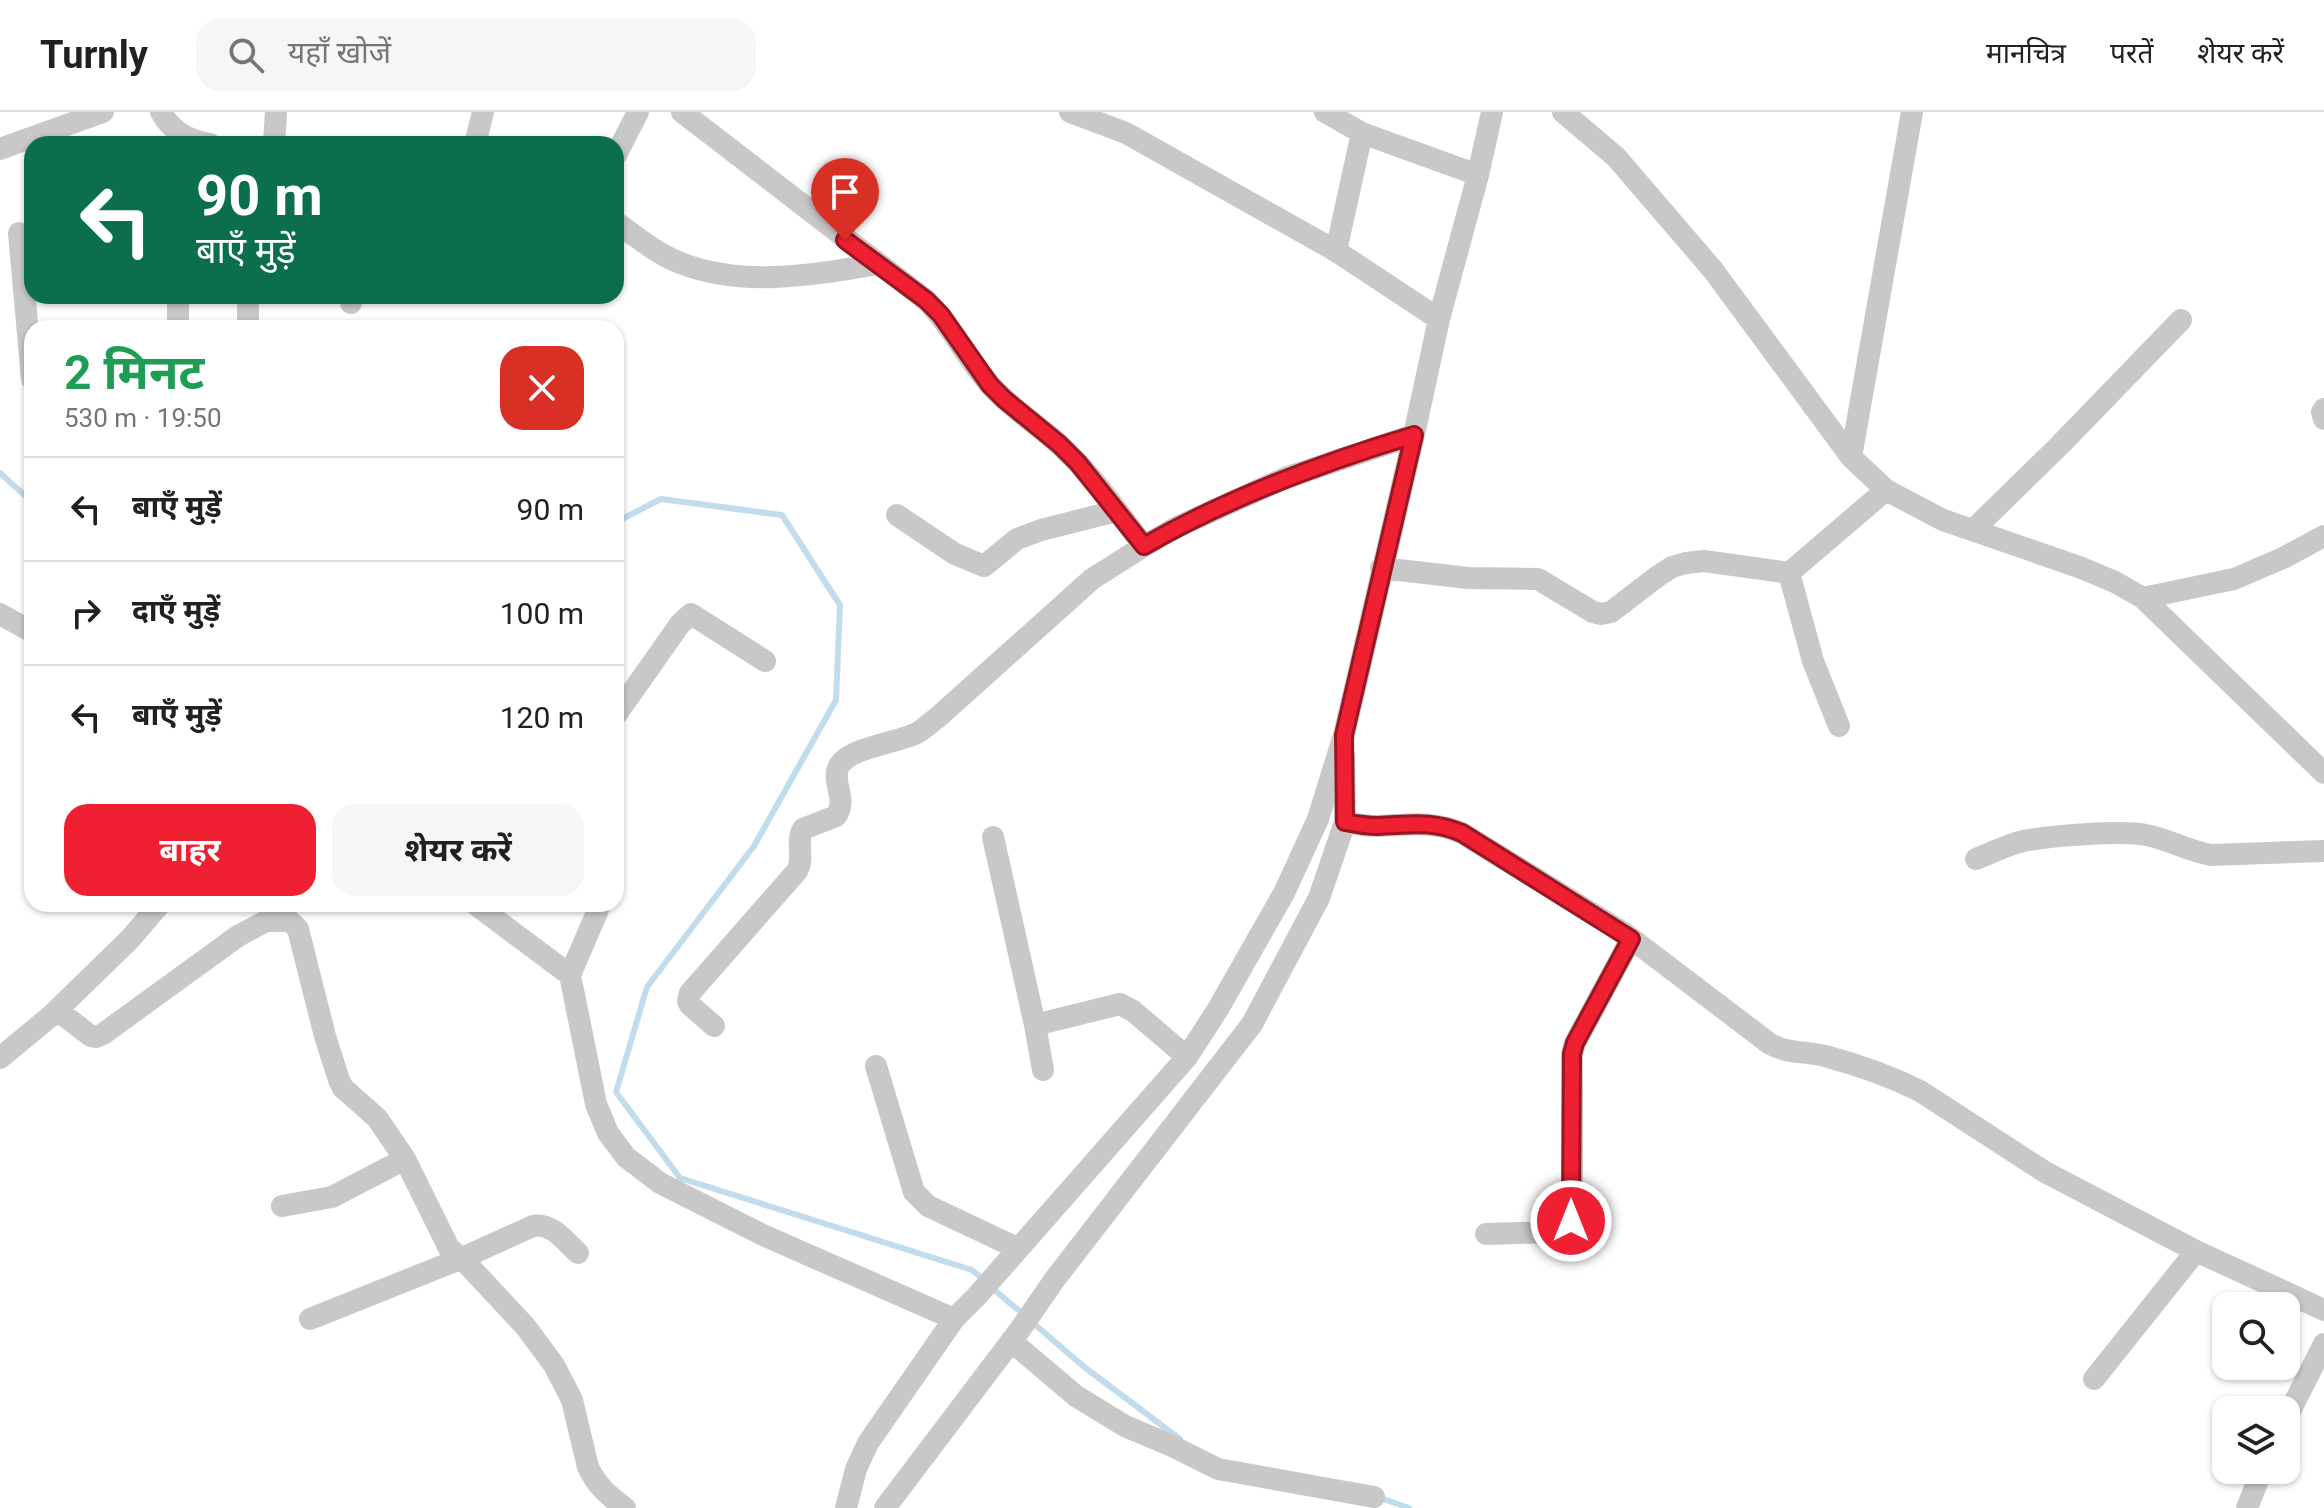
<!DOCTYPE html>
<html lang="hi">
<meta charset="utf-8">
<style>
:root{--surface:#fff;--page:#f6f6f6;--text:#202124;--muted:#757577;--line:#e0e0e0;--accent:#f02033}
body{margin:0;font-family:Roboto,"Noto Sans Devanagari",sans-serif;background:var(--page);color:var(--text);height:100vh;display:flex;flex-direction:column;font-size:30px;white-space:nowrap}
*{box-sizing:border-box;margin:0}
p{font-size:26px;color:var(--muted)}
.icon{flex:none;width:44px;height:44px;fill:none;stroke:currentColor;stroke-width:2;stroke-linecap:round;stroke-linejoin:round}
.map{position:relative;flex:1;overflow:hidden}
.details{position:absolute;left:24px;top:208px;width:600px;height:592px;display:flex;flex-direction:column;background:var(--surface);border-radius:24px;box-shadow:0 2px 6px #0004}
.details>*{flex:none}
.guide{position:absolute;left:24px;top:24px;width:600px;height:168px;border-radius:24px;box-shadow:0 2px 6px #0004;background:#0b6e4f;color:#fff;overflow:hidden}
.fabs{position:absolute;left:2212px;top:1180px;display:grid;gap:16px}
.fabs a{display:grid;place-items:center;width:88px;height:88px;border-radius:16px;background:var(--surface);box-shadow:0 2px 6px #0004;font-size:40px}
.pin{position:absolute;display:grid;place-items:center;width:68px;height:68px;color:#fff;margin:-82px -34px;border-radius:50% 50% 50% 0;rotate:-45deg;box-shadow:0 0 8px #0007}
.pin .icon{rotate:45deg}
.me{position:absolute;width:88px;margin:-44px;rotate:0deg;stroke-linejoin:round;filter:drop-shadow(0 0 6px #0008)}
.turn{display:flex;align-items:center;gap:28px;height:168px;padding:0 40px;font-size:36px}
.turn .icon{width:104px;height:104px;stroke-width:2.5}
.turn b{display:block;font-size:56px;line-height:68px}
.round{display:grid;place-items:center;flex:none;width:84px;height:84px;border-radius:24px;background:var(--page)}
.overview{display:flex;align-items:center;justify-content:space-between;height:136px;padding:0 40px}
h1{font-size:48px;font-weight:700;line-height:60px;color:#1e9e55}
.cta{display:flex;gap:16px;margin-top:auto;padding:16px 40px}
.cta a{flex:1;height:92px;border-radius:24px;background:var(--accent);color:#fff;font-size:32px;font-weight:700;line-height:92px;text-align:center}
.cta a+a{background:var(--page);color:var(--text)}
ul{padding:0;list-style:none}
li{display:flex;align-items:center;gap:24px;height:104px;padding:0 40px;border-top:2px solid var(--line)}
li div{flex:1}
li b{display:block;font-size:30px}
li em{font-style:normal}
header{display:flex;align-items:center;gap:48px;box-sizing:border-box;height:112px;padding:0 40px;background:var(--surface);border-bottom:2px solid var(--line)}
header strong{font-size:38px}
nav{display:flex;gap:44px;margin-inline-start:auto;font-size:28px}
.search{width:560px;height:72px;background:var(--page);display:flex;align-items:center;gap:20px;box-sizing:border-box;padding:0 28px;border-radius:24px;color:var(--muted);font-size:30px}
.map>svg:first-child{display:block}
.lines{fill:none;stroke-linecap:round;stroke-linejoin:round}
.stream{stroke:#c1dcec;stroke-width:6}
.minor{stroke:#c8c8c8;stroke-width:22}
.route-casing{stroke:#9c1521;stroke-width:20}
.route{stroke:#f02033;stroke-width:14}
</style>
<header>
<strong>Turnly</strong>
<div class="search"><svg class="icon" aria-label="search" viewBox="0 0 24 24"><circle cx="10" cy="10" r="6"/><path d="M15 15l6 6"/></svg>यहाँ खोजें</div>
<nav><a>मानचित्र</a><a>परतें</a><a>शेयर करें</a></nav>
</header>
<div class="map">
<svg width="2324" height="1396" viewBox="0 0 2324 1396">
<rect width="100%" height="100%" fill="#fff"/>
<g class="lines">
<path class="stream" d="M0 361 32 390
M616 410 661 387 782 403 840 493 836 588 754 734 647 875 616 980 680 1066 972 1158 984 1168
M992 1176 1023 1202
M1032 1210 1083 1254 1180 1327
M1378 1385 1409 1396"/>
<path class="minor" d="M161 0C172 20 188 28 210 32
M682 0 926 188C952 214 967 248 992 275 1013 298 1040 314 1062 335 1093 364 1118 400 1144 434
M1070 0 1126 21 1336 139 1439 207
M1325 0 1362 21 1478 63
M1563 0 1616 45 1713 158 1851 345 1886 378 1943 408 2079 455 2115 470 2143 486 2324 661
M274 32 276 0
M475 32 483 0
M0 37 103 0
M616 43 638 0
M616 110C635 124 656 141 678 150 741 176 813 163 878 152
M19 121 32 267
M1336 139 1362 21
M178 184V216
M248 184V216
M351 191V184
M2324 297 2322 300 2324 307
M1851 345 1912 0
M897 403 955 442 984 454 1017 427 1041 418 1116 399
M1973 418 2060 333 2181 208
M1381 456 1468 466 1538 467 1593 500 1601 502 1611 500 1658 464 1672 455 1686 451 1704 449 1789 461
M2143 486 2234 467 2283 446 2324 424
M0 502 32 520
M616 603 680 512 691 502 765 549
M1839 614 1813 549 1789 461 1886 378
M1345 710C1355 712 1367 714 1378 714 1410 713 1431 708 1462 721L1624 821 1770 932C1788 942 1806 939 1825 944 1855 952 1892 965 1920 979L2045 1060 2196 1139 2324 1198
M993 725 1035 913 1043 958
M1976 747C1989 742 2003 735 2016 731 2039 724 2123 718 2146 723 2168 727 2188 739 2211 743L2324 739
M475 792 570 863 596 992 608 1021 626 1045 660 1071 763 1123 954 1207
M570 863 598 798V792
M52 903 130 827 160 792
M1035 913 1120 892 1133 899 1187 945
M714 914 690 893 688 889 690 881 797 759C805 745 795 731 803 717L836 704C848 688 832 671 838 656 847 635 898 631 917 621 924 617 931 610 937 606L1092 467 1144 434 1177 415 1285 366 1414 323
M0 946 52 903 62 902 91 924 96 925 103 922 238 824 266 809H290L298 817 325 924 339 968 343 976 377 1006 405 1047 449 1136 468 1153 525 1214 554 1253 572 1288 588 1355C597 1374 608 1383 625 1396
M876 954 914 1080 928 1094 1017 1136
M282 1094 332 1085 405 1047
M1486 1122 1554 1120 1561 1119 1570 1113 1572 1102V942L1575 931 1631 827
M310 1207 460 1147 533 1114C551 1110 565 1129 578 1141
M1011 1229 1076 1284 1125 1314 1170 1333 1218 1357 1374 1385
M2094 1267 2196 1139
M2286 1307 2324 1232
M846 1396 856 1357 868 1331 954 1207 976 1185 1187 945 1218 897 1284 781 1318 707 1344 623 1414 323 1439 207 1478 63 1492 0
M885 1396 1019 1219 1055 1167 1252 912 1319 786 1345 710 1344 644
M2247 1396 2262 1358"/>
</g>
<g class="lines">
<defs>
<path id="route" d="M845 128 926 188 941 203 990 273 1004 287 1059 332 1078 351 1144 434C1229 385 1321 351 1414 323L1344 623 1345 710C1355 712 1367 714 1378 714 1410 713 1431 708 1462 721L1631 827 1575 931 1572 942 1571 1109"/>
</defs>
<use href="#route" class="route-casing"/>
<use href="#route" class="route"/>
</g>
</svg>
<div class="fabs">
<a><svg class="icon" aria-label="search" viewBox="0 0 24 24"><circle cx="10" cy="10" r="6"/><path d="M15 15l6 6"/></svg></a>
<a><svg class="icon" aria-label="layers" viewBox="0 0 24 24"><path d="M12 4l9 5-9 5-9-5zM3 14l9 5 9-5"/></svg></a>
</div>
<div class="pin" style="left:845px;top:128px;background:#d93025"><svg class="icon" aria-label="arrive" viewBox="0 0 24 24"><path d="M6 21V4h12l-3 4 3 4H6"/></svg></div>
<svg class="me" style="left:1571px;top:1109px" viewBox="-20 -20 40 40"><circle r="17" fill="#f02033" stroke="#fff" stroke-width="3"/><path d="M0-11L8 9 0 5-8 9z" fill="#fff"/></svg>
<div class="guide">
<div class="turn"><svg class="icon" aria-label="left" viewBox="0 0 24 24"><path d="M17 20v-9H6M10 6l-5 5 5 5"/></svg><div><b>90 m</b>बाएँ मुड़ें</div></div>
</div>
<section class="details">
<div class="overview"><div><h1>2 मिनट</h1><p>530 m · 19:50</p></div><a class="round" style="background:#d93025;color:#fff"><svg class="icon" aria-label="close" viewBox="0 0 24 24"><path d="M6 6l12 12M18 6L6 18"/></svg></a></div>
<ul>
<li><svg class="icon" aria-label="left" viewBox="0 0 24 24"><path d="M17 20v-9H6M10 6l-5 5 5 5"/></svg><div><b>बाएँ मुड़ें</b></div><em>90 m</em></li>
<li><svg class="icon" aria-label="right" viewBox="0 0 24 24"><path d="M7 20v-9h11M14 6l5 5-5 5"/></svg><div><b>दाएँ मुड़ें</b></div><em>100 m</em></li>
<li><svg class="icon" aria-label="left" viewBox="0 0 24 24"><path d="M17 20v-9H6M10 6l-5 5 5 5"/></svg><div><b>बाएँ मुड़ें</b></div><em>120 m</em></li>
</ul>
<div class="cta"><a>बाहर</a><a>शेयर करें</a></div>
</section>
</div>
